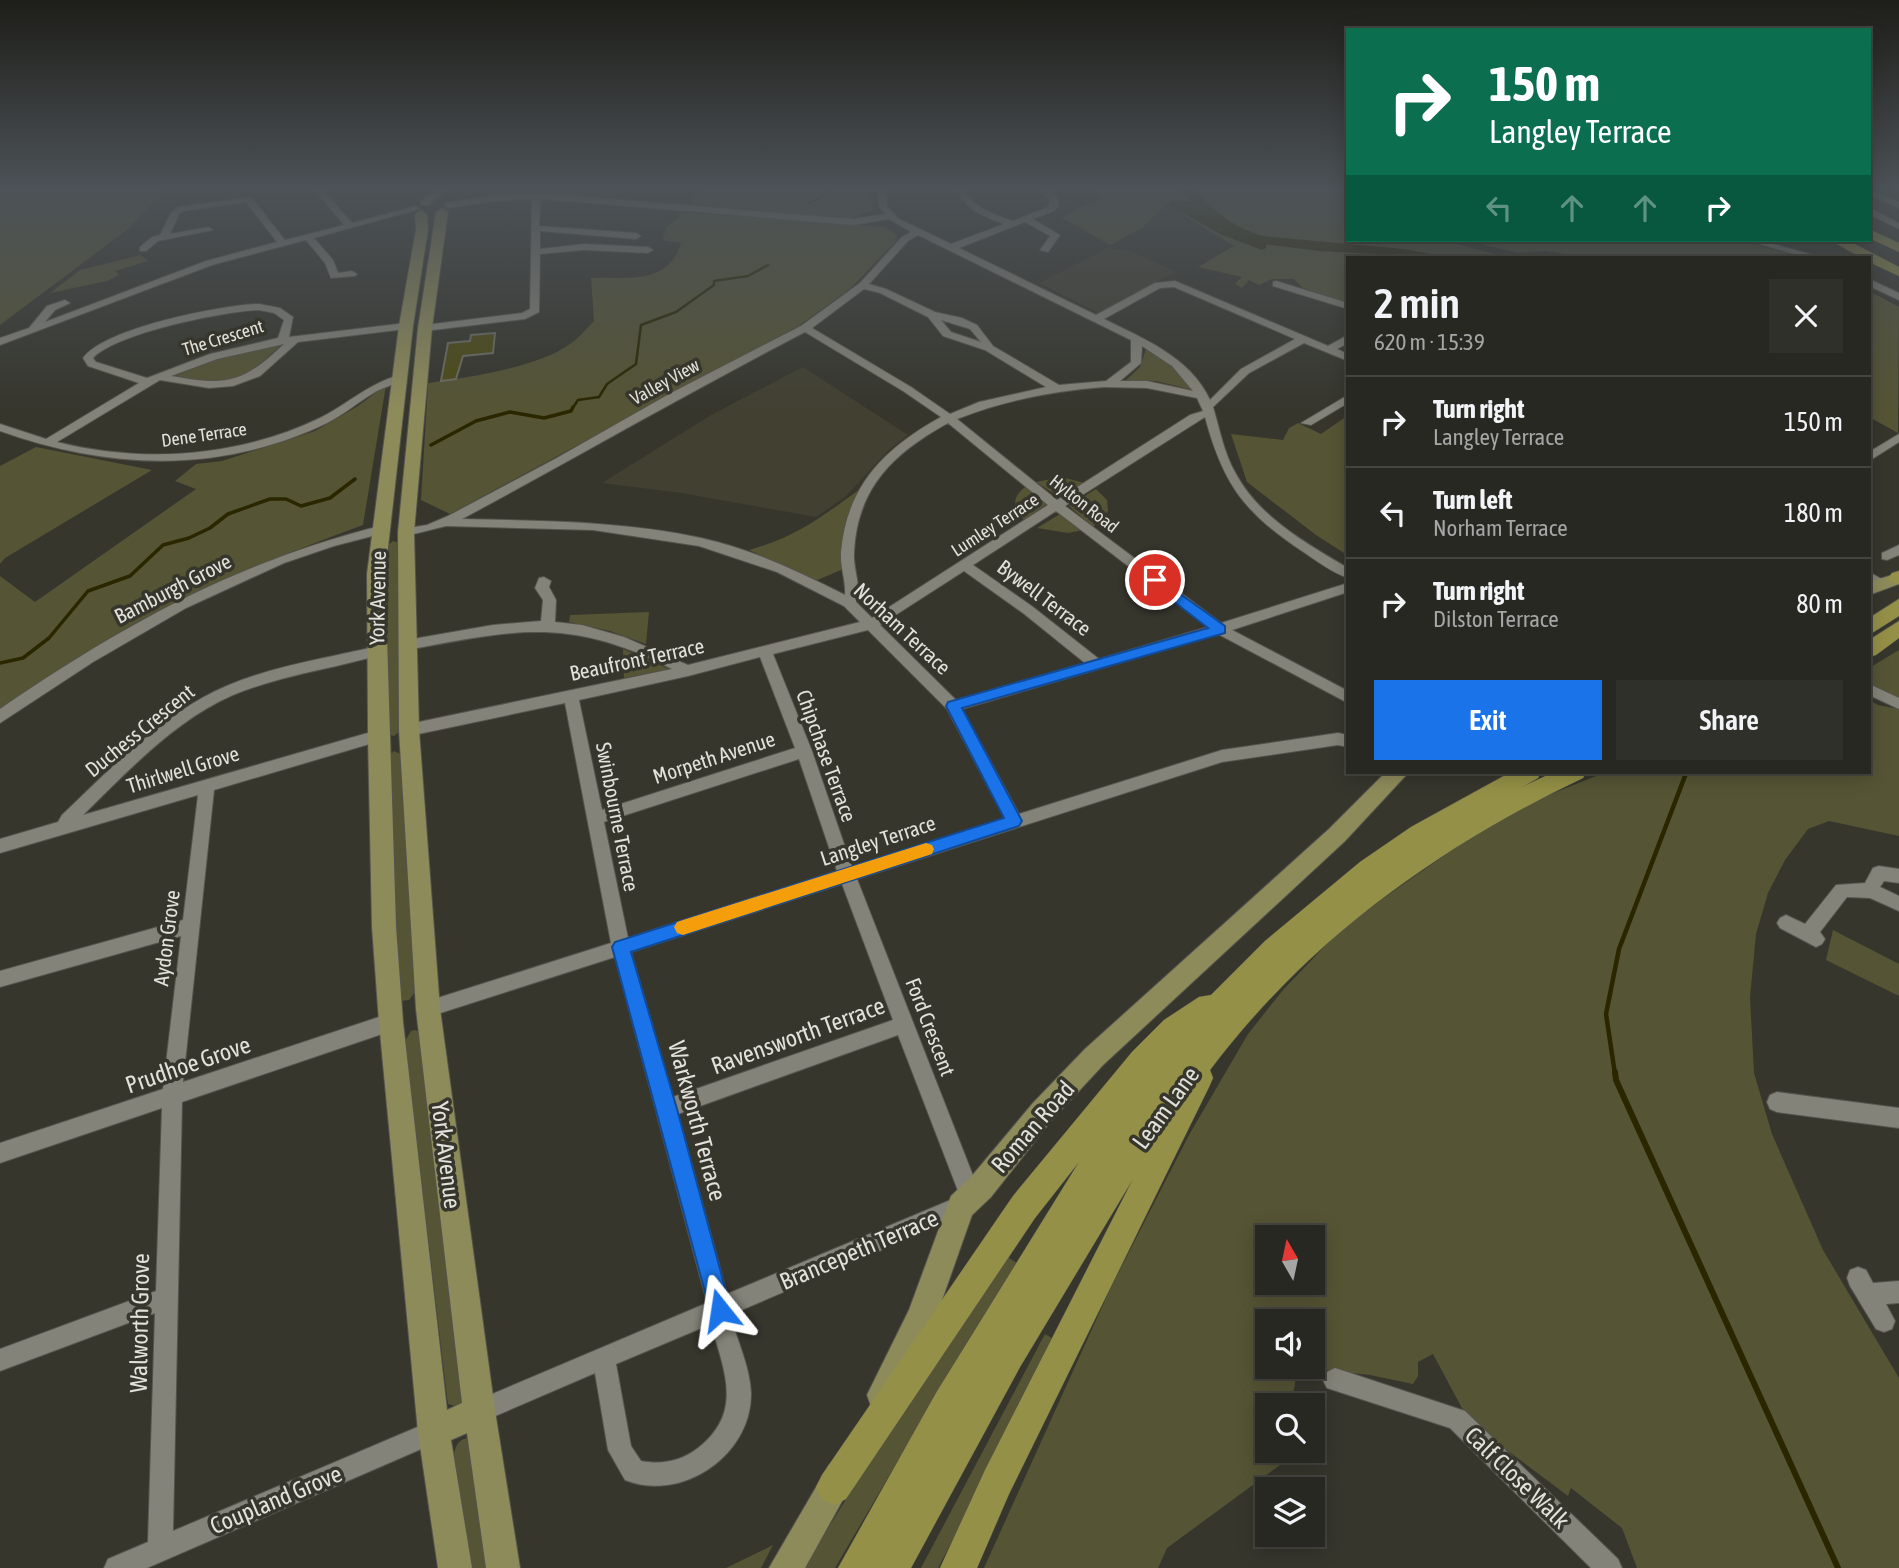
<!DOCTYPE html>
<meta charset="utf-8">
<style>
:root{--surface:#282822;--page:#30302a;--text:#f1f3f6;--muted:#a5a6a5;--line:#444440;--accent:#1a73e8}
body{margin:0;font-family:"Asap Condensed",sans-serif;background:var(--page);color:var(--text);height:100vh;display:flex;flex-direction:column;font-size:26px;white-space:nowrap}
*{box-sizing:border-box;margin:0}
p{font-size:23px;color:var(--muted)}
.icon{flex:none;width:38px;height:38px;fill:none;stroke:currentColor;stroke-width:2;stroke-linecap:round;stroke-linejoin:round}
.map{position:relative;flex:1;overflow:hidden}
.details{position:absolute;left:1346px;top:256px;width:525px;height:518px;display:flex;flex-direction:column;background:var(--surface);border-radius:0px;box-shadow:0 4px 18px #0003,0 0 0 2px var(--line)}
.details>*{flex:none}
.top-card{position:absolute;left:1346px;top:28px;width:525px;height:214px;border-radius:0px;box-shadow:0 4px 18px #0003,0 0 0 2px var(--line);background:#0b6e4f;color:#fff;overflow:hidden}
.needle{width:46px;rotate:351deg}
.buttons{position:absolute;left:1255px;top:1225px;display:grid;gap:14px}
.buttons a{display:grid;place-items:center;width:70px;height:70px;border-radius:0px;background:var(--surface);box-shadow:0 4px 18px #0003,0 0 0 2px var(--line);font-size:35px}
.pin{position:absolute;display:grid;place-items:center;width:60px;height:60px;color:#fff;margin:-30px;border:4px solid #fff;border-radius:50%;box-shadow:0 2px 7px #0007}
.me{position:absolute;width:77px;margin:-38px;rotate:345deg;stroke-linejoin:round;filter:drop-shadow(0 0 5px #0008)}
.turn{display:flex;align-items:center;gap:24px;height:147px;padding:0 28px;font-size:32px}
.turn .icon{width:91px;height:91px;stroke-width:2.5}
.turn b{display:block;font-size:49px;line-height:60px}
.lanes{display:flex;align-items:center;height:66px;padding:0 28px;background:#0003;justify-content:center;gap:35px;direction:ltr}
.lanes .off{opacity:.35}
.round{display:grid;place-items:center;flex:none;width:74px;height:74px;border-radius:0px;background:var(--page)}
.head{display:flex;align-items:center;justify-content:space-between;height:119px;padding:0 28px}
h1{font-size:42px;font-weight:600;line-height:52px}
.button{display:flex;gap:14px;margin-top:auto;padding:14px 28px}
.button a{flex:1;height:80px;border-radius:0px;background:var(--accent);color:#fff;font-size:28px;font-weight:600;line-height:80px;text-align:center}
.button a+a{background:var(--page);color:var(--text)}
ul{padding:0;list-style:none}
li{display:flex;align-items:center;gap:21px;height:91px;padding:0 28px;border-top:2px solid var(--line)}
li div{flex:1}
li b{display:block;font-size:26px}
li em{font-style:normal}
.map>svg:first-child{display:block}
.built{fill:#414031}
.green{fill:#555435;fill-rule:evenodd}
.water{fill:#2a2700}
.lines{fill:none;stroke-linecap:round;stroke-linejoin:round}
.stream-far3{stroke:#2a2700;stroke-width:2.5}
.stream-far2{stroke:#2a2700;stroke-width:3.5}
.stream-far1{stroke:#2a2700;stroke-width:4.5}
.stream{stroke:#2a2700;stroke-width:6}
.river{fill:#2a2700;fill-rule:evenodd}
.building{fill:#4d4a16;stroke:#6b6b61;stroke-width:2}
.minor-casing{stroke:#55544d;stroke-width:2}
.major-casing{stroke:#55544d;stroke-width:2}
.highway-casing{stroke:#55544d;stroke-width:1}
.minor{fill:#848379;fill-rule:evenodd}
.major{fill:#8e8b5b;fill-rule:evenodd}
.highway{fill:#949047;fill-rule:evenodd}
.route{fill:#1a73e8;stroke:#114b97;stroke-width:2}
.slow{fill:#f59e0b}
.labels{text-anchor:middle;stroke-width:7;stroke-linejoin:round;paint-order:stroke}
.far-street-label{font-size:18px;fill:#e2e2dc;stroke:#36362d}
.street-label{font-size:21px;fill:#e2e2dc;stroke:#36362d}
.near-street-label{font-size:24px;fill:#e2e2dc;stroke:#36362d}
</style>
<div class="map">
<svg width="1899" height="1568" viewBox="0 0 1899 1568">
<rect width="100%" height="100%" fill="#36362d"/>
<path class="built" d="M1108 248 1132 252 1176 272 1098 313 1039 283Z
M803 367 908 435 889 450 845 497 816 517 681 493 602 483 711 415Z"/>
<path class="green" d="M0 190H166L128 229 0 325Z
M699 190H873L870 196 874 210 850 218 690 205Z
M1091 190H1347L1348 240H1443L1505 257H1348L1347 303 1303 288 1294 279H1272L1259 285 1249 280 1242 288 1235 284 1242 277 1198 267 1234 246 1184 215 1172 199 1142 228 1110 245 1062 218 1075 209 1102 199Z
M679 212 885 227 897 235 895 242 851 288 800 325 450 514 421 500 428 383C467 378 539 367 570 344 579 338 586 329 594 321L591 278C624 276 668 287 681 243L663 240 666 228 680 216Z
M1465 240H1744L1758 246 1804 257H1588L1544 251 1518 253Z
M141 255 148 261 115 271 119 275 107 281 50 293 80 270Z
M1869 291 1899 307 1898 433 1869 417Z
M286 341 245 377 219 382 173 377 217 358Z
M1146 349 1167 362 1193 390 1156 381 1126 380 1140 367Z
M386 385 363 525C299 549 237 572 176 602 114 632 57 672 0 712V576L35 602 196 489 175 481 196 464 222 461 315 431 358 406Z
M1347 416V555L1316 535 1247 482 1231 434 1283 440 1289 428 1298 423 1321 434Z
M36 447 152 470 5 558 0 564V466Z
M1062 477 1084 483 1059 497 1036 482Z
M1025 487 1047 504 1024 520C1013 508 1011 498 1025 487Z
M860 489C848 515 842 542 841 570L815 581 749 550C798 536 820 518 860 489Z
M1096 489 1107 500 1108 511 1093 527 1069 506Z
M1060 514 1083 530 1068 533 1037 528Z
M393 541 399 543 400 731 394 736 387 734 388 545Z
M649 612 646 644 610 631 569 622 570 615Z
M623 649 669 669 624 678Z
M1899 650V698L1869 685V668Z
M1869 700 1878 705 1899 709V836L1829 821 1808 829 1785 860 1768 893 1756 934 1750 997 1754 1073 1772 1134 1823 1250 1899 1378V1568H1637L1622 1528 1571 1488 1568 1496 1479 1429 1463 1410 1433 1354 1418 1362V1376L1413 1384 1370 1375 1326 1370 1324 1363 1313 1361 1312 1321H1267V1367H1298L1291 1405H1267V1451H1282L1280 1465 1167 1548 1158 1568H984L1111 1287 1189 1135 1248 1034 1283 990 1344 926 1479 831 1531 802 1606 772H1869ZM1267 1237H1312V1283H1267Z
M394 751 400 754 415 992 409 1000 400 1001 388 756Z
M1833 930 1899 964V996L1826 960Z
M415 1030 422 1033 463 1403 459 1407 448 1404 447 1397 405 1041 411 1031Z
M1008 1257 1018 1264 974 1331 835 1568H803L902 1410Z
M1045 1334 1057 1341 938 1568H921Z
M468 1438 491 1568H469L454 1453C457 1444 458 1440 468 1438Z
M773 1545 761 1568H726Z"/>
<path class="water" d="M1172 199 1190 201 1220 230 1266 244V248L1262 250 1220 234 1170 206 1168 203Z"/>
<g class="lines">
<path class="stream-far3" d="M808 204 833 190
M572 409 578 400 599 397 607 384 636 364 641 325 676 312 714 285V281L748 276 768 265"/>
<path class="stream-far2" d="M431 445 476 421 510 412 544 418 571 411 573 407
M0 663 23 658 49 638 88 591 130 576 163 545 189 538 210 528 228 514 270 499H286L301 506 330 498 355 479"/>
<path class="stream-far1" d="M1615 1074 1606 1014 1619 949 1685 776"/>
<path class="stream" d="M1615 1072 1616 1080 1838 1568"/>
<path class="river" d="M1181 190H1194C1216 212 1232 227 1263 236L1404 249 1431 254 1433 257 1319 251 1257 243 1234 236 1216 227Z"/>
</g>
<path class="building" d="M495 333 493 353 463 356 456 379 441 381 448 343 470 341 471 335Z"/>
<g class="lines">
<defs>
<path id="minor" d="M315 190H323L352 223 416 206 420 209 314 238 333 260 338 273 352 271 357 274 355 276 331 278 325 263 306 240 212 265 0 345V338L29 328 47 306 65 300 70 303 55 310 45 322 206 261 277 242 246 202 184 211 179 214 170 234 209 227 213 230 158 241 146 251H140V247L152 237 160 235 171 213 178 207 251 197 285 240 344 225Z
M878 190H886L887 206 899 219 951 244 1004 224C985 217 965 210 957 190H965C974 209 994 214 1013 221L1048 207 1050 200 1040 190H1049L1058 199V206L1054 211 1033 219 1060 235 1048 252 1040 250 1050 236 1025 222 959 248 1096 315 1155 283 1175 281 1328 346 1348 335V343L1337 349 1348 354V361L1304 343 1249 373 1213 407C1220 430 1224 454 1236 474 1259 517 1307 544 1348 568V578C1333 573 1318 562 1305 553 1245 513 1224 487 1205 417L1065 506 1221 623 1348 583V592L1232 630 1348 691V703L1218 634 962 709 1019 814 1222 750 1338 733 1348 735V747L1338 745 1222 762 857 879 981 1196 968 1213 730 1315C737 1340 750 1367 751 1393 752 1455 682 1503 625 1480L608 1450 595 1373 479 1423 471 1419 467 1411 471 1403 707 1303 615 957 428 1017 421 1015 419 1009 421 1003 428 1001 611 943 565 703 409 736 401 730 409 724 672 669C569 616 515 630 407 650L400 645 407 640 493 625 541 621 543 600 535 588 539 578 544 577 551 581 549 587 556 600 555 622 582 625 624 637 688 665 860 622 844 606 777 572 699 546 593 530 446 526 406 536 400 532 402 529 427 525 448 516 555 459 671 393 801 326 860 283 902 237 911 232 889 219 853 225 541 199 539 226 636 233 641 236 636 239 540 231V249L584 244 648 247 653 250 648 253 584 250 540 254 539 312 525 319 425 331 420 328 425 325 522 313 530 309 532 199 496 201 448 208 445 207V203L496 195 538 193 853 219 885 214 879 206ZM918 235 1131 340V362L1106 381 1059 385 993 346 977 325 962 318 935 312 886 289 869 284 908 241ZM1174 287 1295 339 1241 369 1210 400C1190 357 1144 339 1104 319L1160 288ZM864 289 880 293 928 317 943 336 985 350 1046 387 979 402 950 414 911 387 812 328ZM941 320 970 329 981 342 951 332ZM805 332 903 391 941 417C885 448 847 485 841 552 840 567 846 580 845 595 799 572 752 549 701 538 623 521 542 521 462 519 577 457 689 392 805 332ZM1142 346 1172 366 1193 391 1147 381H1120L1141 363ZM1104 387 1147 388 1197 398 1203 411 1190 415 1057 500 957 419C1005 400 1053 391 1104 387ZM948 423 1048 505 872 618 856 602C862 586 853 570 854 553 857 487 894 453 948 423ZM1056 511 1208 627 1099 659 1033 607 973 565ZM964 571 1023 613 1085 663 956 700 880 625ZM868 630 947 709 1005 819 852 867 812 751 773 654ZM760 657 795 748 602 810 579 700 688 676ZM799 759 837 871 628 938 604 822ZM842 884 893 1020 673 1097 631 952ZM898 1035 960 1196 727 1294 678 1114ZM711 1324C724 1371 744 1412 698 1448 681 1461 662 1465 641 1461L631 1446 616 1364Z
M1869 190 1899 202V208L1869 194Z
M1869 208 1899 223V229L1869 214Z
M1744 240H1759L1820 257H1805Z
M1869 279 1899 293V300L1869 286Z
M1276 281 1348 303V309L1273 286V282Z
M259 304 280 308 293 317 289 337 406 323 411 326 406 329 298 342 260 376 233 386 209 388 160 380 57 442C144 464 239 457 320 418 348 404 369 383 400 375L405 378C396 385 382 387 372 394 357 403 343 415 327 423 221 474 109 470 0 431V424L46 439 139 383 88 366 83 358C105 328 221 305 259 304ZM259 310 274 313 284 320 278 338 210 354 147 378 96 362 93 358C116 333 224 311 259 310ZM284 344C242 384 227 386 171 376L217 359Z
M1348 395V403L1311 425 1301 423Z
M1899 434V442L1869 461V452Z
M380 526 386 530 384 533 334 546 284 563 186 608 93 662 0 723V709C123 625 234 563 380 526Z
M1899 545V555L1887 560 1882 559V553Z
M1869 572 1887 582V588H1877L1869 582Z
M378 646 383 648 385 651 383 654C333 669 281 675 233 695 175 720 127 772 83 815L378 730 383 732 386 736 383 740 214 790 183 1082 391 1013 398 1016 400 1022 398 1028 391 1031 182 1102 173 1531 434 1420 442 1424 446 1432 442 1440 147 1568H104L108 1559 148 1542 155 1313 0 1371V1349L156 1291 162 1108 0 1163V1143L163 1089 181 936 0 987V971L183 920 198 795 0 853V839L58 822 62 815C105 774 150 727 202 698 255 668 320 660 378 646Z
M1869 684 1899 698V709L1869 695Z
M1879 866 1899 869V883L1884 881 1880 887 1899 896V911L1870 898 1847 897 1820 932 1825 939 1822 944 1816 947 1780 928 1777 923 1780 918 1786 915 1805 924 1836 885 1865 883 1873 868Z
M1777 1092 1899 1108V1128L1777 1112 1770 1109 1767 1102 1770 1095Z
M1858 1267 1866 1270 1873 1283 1899 1281V1303L1886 1304 1895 1321 1892 1329 1884 1332 1876 1329 1850 1286 1847 1278 1850 1270Z
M1335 1368 1465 1411 1618 1559 1622 1568H1591L1450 1428 1327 1388 1323 1380 1327 1372Z"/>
<path id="major" d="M434 190H446L429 205H421V201Z
M442 208 448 212 432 328 414 532 419 730 440 1009 495 1411 520 1568H486L467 1433 451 1440 472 1568H438L418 1432 379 1022 372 927 368 736 367 574 399 326 416 229 415 214 421 210 427 214 428 229 413 326 385 574 396 927 403 1022 447 1410 462 1403 416 1009 399 730 398 532 418 328 436 212Z
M1899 573V584L1869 595V582Z
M1386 772H1409L1345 841 1103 1065 1051 1121 991 1197 972 1215 936 1317 893 1406 882 1410 871 1406 867 1395 909 1310 951 1196 971 1177 1033 1103 1085 1049 1329 829Z
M840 1460 851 1465 856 1476 805 1568H769L829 1465Z"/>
<path id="highway" d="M1869 229 1899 243V252L1869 238Z
M1830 240H1847L1899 267V276L1869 262V257H1860Z
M1899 571V584L1891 582 1888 578 1892 573Z
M1899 599V616L1869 635V618Z
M1899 621V638L1876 655 1869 657V640Z
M1511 772H1541L1538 778 1522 787 1554 772H1586L1583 778C1438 847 1307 941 1210 1070L1213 1078 1209 1087 1009 1494 977 1568H940L985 1470 1133 1179 1020 1367 911 1568H838L936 1393 1079 1162 1035 1218 846 1499 834 1505 822 1499 816 1487 822 1475 1013 1196 1132 1052 1164 1020 1199 997 1211 995 1265 941 1360 862 1411 827Z"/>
</defs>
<use href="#minor" class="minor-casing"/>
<use href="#major" class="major-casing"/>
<use href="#highway" class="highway-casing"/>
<use href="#minor" class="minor"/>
<use href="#major" class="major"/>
<use href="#highway" class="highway"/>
</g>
<linearGradient id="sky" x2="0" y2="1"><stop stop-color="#1e1e19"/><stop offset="0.46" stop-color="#4c5257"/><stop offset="1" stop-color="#4c5257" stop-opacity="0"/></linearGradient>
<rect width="1899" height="409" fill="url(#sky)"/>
<path class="route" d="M1155 576 1225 626V633L962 708 1022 821 1019 826 631 952 677 1109 731 1310 728 1318 720 1321 712 1318 612 947 615 942 1004 818 946 706 948 702 1208 628 1150 583V577Z"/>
<path class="slow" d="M926 843 932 845 934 849 932 854 683 935 677 933 674 927 677 922 683 920Z"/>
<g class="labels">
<g class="far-street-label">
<text transform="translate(223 338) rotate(-17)" y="6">The Crescent</text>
<text transform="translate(665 382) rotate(-29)" y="6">Valley View</text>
<text transform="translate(204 435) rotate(-8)" y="6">Dene Terrace</text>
<text transform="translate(1084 504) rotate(38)" y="6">Hylton Road</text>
<text transform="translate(995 525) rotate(-33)" y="6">Lumley Terrace</text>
</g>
<g class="street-label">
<text transform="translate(173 589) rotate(-27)" y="7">Bamburgh Grove</text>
<text transform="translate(378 598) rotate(-89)" y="7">York Avenue</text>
<text transform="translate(1044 598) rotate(37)" y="7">Bywell Terrace</text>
<text transform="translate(902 629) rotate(43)" y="7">Norham Terrace</text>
<text transform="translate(637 660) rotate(-12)" y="7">Beaufront Terrace</text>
<text transform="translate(140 731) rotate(-39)" y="7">Duchess Crescent</text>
<text transform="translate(826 756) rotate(70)" y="7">Chipchase Terrace</text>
<text transform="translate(714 758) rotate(-18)" y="7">Morpeth Avenue</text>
<text transform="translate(183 770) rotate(-17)" y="7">Thirlwell Grove</text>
<text transform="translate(617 817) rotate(79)" y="7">Swinbourne Terrace</text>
<text transform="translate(878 841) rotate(-18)" y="7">Langley Terrace</text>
<text transform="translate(167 938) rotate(-83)" y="7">Aydon Grove</text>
<text transform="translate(930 1027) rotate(69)" y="7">Ford Crescent</text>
</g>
<g class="near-street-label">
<text transform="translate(798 1036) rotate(-20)" y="8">Ravensworth Terrace</text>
<text transform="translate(188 1065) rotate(-19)" y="8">Prudhoe Grove</text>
<text transform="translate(1166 1108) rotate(-54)" y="8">Leam Lane</text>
<text transform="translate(697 1121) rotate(75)" y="8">Warkworth Terrace</text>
<text transform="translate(1033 1127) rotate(-49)" y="8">Roman Road</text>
<text transform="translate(446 1155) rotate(83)" y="8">York Avenue</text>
<text transform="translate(859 1250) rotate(-23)" y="8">Brancepeth Terrace</text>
<text transform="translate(140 1323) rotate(-89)" y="8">Walworth Grove</text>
<text transform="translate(1517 1478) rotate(44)" y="8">Calf Close Walk</text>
<text transform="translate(276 1500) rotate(-23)" y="8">Coupland Grove</text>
</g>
</g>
</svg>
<div class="buttons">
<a><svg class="needle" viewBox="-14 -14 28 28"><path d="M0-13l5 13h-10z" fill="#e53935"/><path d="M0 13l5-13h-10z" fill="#a5a6a5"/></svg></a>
<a><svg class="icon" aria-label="sound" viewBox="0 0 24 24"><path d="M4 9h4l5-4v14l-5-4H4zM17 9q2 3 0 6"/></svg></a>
<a><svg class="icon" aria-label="search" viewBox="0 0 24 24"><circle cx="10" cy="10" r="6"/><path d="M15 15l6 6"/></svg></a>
<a><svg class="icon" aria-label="layers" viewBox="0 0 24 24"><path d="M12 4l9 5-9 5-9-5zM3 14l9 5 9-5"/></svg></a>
</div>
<div class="pin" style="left:1155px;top:580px;background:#d93025"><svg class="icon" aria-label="arrive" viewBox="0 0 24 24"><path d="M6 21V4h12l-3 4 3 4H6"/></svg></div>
<svg class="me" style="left:720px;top:1310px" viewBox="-20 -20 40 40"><path d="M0-17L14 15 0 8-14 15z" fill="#1a73e8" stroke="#fff" stroke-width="4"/></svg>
<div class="top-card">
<div class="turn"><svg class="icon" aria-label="right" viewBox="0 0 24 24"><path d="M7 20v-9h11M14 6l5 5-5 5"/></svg><div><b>150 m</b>Langley Terrace</div></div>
<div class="lanes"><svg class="icon off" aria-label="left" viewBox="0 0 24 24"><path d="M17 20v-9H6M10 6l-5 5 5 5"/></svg><svg class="icon off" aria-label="ahead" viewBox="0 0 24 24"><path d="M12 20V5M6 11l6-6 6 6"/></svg><svg class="icon off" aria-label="ahead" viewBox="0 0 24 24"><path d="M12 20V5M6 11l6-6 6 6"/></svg><svg class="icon" aria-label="right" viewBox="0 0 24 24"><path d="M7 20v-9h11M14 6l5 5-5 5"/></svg></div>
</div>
<section class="details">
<div class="head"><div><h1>2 min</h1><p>620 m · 15:39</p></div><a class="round"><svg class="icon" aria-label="close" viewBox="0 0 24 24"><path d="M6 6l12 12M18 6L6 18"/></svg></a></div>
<ul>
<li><svg class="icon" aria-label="right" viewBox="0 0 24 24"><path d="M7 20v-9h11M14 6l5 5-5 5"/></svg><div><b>Turn right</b><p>Langley Terrace</p></div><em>150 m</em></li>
<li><svg class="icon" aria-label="left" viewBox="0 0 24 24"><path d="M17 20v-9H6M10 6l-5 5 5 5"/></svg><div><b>Turn left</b><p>Norham Terrace</p></div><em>180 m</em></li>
<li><svg class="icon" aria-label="right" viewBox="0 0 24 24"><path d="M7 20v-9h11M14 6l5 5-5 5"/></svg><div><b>Turn right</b><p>Dilston Terrace</p></div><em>80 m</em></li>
</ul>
<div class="button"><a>Exit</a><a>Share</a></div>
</section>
</div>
